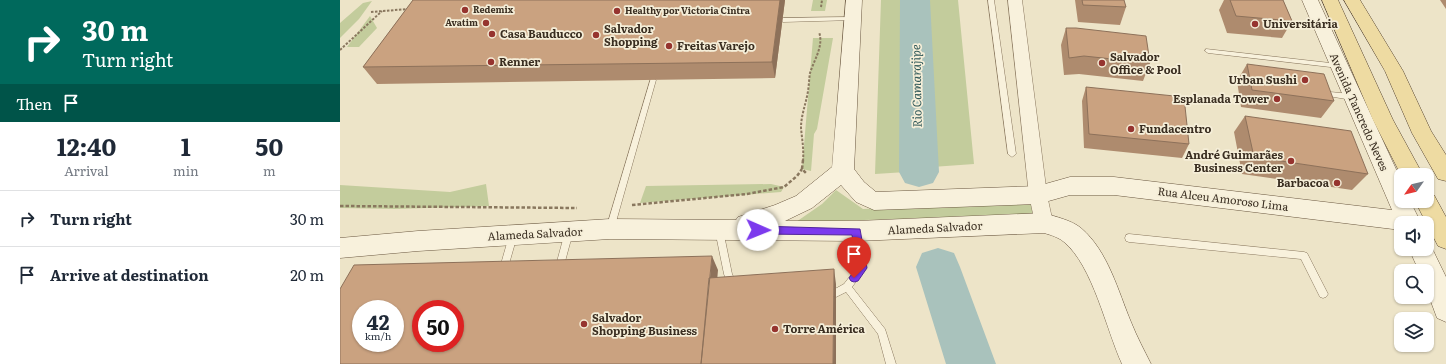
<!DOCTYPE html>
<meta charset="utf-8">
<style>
:root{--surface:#fff;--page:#f2f2f3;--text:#1f2937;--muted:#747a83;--line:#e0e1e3}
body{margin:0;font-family:Literata,serif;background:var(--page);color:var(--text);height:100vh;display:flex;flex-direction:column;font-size:15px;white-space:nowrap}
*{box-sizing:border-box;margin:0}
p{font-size:13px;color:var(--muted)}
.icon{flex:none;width:22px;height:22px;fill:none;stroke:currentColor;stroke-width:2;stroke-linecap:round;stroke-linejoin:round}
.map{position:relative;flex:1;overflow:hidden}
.drawer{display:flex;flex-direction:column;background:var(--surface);width:340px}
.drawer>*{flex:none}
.top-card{background:#00695c;color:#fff;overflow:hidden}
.needle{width:26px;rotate:236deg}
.fabs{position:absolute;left:1054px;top:168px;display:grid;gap:8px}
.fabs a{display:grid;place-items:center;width:40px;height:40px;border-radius:8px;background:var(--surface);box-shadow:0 1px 3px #0004;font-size:20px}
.speed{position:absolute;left:12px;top:300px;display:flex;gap:8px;font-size:20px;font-weight:700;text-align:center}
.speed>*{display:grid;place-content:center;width:52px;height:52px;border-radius:50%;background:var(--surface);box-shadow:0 1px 3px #0004;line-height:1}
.speed small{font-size:10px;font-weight:400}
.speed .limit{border:6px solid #d22;background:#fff;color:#111}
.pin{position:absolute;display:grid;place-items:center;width:34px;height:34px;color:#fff;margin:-41px -17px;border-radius:50% 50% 50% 0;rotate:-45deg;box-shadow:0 0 4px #0007}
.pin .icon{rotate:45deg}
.me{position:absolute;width:44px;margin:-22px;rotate:91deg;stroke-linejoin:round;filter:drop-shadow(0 0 3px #0008)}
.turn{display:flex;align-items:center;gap:14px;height:84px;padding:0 16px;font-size:18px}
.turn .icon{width:52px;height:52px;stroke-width:2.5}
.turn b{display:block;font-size:28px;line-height:34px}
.then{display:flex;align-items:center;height:38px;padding:0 16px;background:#0003;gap:8px;font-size:15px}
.eta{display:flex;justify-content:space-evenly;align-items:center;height:68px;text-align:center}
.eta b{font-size:24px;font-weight:700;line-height:28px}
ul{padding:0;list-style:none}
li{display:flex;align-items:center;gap:12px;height:56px;padding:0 16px;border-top:1px solid var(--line)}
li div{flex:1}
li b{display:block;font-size:15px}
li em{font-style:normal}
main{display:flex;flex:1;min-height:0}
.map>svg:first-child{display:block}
.green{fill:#c3cc9c}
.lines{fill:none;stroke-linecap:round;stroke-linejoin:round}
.river{fill:#a9c2bc;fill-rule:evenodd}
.lane-casing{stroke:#89775e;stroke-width:1}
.street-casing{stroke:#89775e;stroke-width:1}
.secondary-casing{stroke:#6b5841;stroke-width:1}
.primary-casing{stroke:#574531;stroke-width:1}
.path-far1{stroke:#89775e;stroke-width:2;stroke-dasharray:2.5 1.5;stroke-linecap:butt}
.path{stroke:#89775e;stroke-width:2.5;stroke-dasharray:3.5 2;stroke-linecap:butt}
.lane{fill:#f8f1dc;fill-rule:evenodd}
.street{fill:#f8f1dc;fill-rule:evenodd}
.secondary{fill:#f8f1dc;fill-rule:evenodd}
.primary{fill:#eedba2;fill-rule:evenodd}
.wall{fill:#ae8b6e}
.shaded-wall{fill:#8d715a}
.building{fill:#caa280;stroke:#8d715a;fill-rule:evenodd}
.route{fill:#7c3aed;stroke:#51269a}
.poi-dot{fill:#96342f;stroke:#f5eed8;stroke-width:1.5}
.labels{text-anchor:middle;stroke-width:3.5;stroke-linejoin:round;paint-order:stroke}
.far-poi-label{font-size:9px;font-weight:bold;fill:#3a2e21;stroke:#f5eed8;text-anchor:start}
.poi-label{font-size:11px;font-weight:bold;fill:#3a2e21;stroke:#f5eed8;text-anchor:start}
.street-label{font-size:11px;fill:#3a2e21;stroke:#f5eed8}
.water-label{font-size:12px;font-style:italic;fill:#315959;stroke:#f5eed8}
</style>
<main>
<section class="drawer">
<div class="top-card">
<div class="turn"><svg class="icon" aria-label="right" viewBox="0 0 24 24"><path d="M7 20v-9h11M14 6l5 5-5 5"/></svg><div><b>30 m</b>Turn right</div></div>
<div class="then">Then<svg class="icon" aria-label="arrive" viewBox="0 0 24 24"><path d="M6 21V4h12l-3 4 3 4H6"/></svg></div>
</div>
<div class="eta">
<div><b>12:40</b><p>Arrival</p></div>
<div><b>1</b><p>min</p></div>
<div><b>50</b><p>m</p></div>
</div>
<ul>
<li><svg class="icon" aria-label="right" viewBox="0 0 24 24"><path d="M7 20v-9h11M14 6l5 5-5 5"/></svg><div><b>Turn right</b></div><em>30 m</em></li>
<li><svg class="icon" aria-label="arrive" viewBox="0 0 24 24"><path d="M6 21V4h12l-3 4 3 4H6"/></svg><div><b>Arrive at destination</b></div><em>20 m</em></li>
</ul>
</section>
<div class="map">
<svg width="1106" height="364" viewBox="0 0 1106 364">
<rect width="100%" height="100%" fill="#ede4c8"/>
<path class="green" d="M473 0H487L485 11H471Z
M541 0H565L566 172 535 174Z
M586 0H618L634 164 592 167Z
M32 1 19 19 0 38V23L23 3Z
M30 16 37 28 19 47H7Z
M473 38H493L477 129 474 134 471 171 462 169Z
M146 184 149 206 56 209 0 208V185L110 192Z
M431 184 444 187 441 192 300 203 306 186Z
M496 190 523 209 690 202 694 215 456 222 482 204Z"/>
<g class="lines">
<path class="river" d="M560 0H590L599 172 593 183 579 187 565 183 559 172Z
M598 248 614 253 620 267 656 364H606L576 267 582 253Z"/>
<defs>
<path id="lane" d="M648 0H654L676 154 672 157 668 154Z
M512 17 515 19 514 20 443 22 440 20 443 18Z
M866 49 999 64 1002 66 999 68 868 53 865 51Z
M311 78H313L316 80 274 229 273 232 270 233 267 232 266 229Z
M979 91 1012 94 1016 97 1012 100 982 95 978 93Z
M379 226 382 227 383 230 392 274 398 287 396 290 393 291 390 290 384 274 375 230 376 227Z
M229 228 232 229 233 232 223 269 222 272 219 273 216 272 215 269 225 232 226 229Z
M517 228 520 229 521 232 526 268 512 287 545 329 556 364H546L538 334 506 292 496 297 493 296 491 293 493 290 504 284 517 267 513 232 514 229Z
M173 232 176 233 177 236 167 271 166 274 163 275 160 274 159 271 169 236 170 233Z
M789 234 964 252 967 253 988 294 986 297 983 298 980 297 961 259 789 242 786 241 785 238 786 235Z"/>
<path id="street" d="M668 0H682L707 195 713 223 710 228 704 230 698 228 695 223 689 195Z"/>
<path id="secondary" d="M506 0H522L514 169 524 182 536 192 698 186 730 177H774L1052 210 962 0H978L1061 180V201H1070L1081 223H1061V230L774 195H730L698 204 534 210 516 202 501 185 472 208 445 221H517L704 213C716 217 731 220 741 228 768 251 778 291 791 322 797 337 804 350 811 364H782C766 329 753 266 724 242 718 237 711 235 704 233L517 241 270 239 78 251 0 258V238L78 231 270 219 396 220 398 217 435 205 456 196 492 167Z
M1087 241 1089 242 1106 277V322L1097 318 1087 291V271H1079L1069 249H1087Z"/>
<path id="primary" d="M982 0H998L1053 120 1083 175H1061L1033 120Z
M1004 0H1020L1063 71 1091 131 1106 155V181L1098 179 1072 133 1045 71Z
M1087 192 1094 195 1106 217V249L1098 246 1075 201H1087Z"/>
</defs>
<use href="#lane" class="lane-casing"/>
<use href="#street" class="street-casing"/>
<use href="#secondary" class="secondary-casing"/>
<use href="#primary" class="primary-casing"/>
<path class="path-far1" d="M481 7 482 0
M31 12 68 9
M0 50 42 11
M463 161C464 149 462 139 461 128 461 115 466 104 468 91 469 85 469 79 470 73 474 60 484 46 479 32"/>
<path class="path" d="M463 160 462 169 467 174
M292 205 407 194 444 187 457 176 462 169
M0 206 237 208"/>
<use href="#lane" class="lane"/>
<use href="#street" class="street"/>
<use href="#secondary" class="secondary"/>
<use href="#primary" class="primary"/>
</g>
<path class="wall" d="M73 0H445L435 78 37 84 23 67Z
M735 0H784L786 7 780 25 738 22Z
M884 0H943L952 21 942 38 887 33 879 10Z
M1100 0H1106V9Z
M726 28 810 63 803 81 739 74 724 75 721 45Z
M907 64 994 101 981 118 901 107 897 81Z
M746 87 849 144 842 158 744 148 742 101Z
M905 116 1028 174 1012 190 902 174 894 132Z"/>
<path class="shaded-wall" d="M440 0H445L435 78 432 62Z
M372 256 378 270 370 364H362Z
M494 269 496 284V364H493Z"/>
<path class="building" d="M73 0H440L432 62 23 67Z
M742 0H784L786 7 743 5Z
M890 0H943L952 21 896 16Z
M726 28H736L806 36 810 63 744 56 729 58Z
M907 64 984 74 994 101 912 90Z
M746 87 844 97 849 144 749 134Z
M905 116 1011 131 1028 174 914 157Z
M372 256 361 364H0V289L14 265ZM21 309H55V343H21ZM81 309H115V343H81Z
M494 269 493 364H361L369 278Z"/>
<path class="route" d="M418 226 520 229 527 268 518 281 514 282 511 281 509 278 517 267 512 235 418 234 415 233 413 230 415 227Z"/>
<g class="poi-dot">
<circle cx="125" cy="10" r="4"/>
<circle cx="277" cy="11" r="4"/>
<circle cx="146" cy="23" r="4"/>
<circle cx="915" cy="24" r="4"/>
<circle cx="152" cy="34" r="4"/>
<circle cx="256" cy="35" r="4"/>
<circle cx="329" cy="46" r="4"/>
<circle cx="151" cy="62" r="4"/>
<circle cx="762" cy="63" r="4"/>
<circle cx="965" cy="80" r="4"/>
<circle cx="937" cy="99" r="4"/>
<circle cx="791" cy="129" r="4"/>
<circle cx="951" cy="161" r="4"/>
<circle cx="997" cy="183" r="4"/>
<circle cx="244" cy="324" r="4"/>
<circle cx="435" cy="329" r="4"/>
</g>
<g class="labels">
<g class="far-poi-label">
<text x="133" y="13">Redemix</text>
<text x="285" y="14">Healthy por Victoria Cintra</text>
<text x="138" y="26" text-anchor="end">Avatim</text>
</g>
<g class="poi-label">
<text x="923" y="28">Universitária</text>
<text x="264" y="33">Salvador<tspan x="264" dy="13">Shopping</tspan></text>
<text x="160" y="38">Casa Bauducco</text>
<text x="337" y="50">Freitas Varejo</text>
<text x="770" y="61">Salvador<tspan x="770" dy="13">Office &amp; Pool</tspan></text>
<text x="159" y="66">Renner</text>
<text x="957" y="84" text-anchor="end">Urban Sushi</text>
<text x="929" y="103" text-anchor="end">Esplanada Tower</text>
<text x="799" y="133">Fundacentro</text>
<text x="943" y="159" text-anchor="end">André Guimarães<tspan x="943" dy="13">Business Center</tspan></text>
<text x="989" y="187" text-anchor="end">Barbacoa</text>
<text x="252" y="322">Salvador<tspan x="252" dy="13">Shopping Business</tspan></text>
<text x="443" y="333">Torre América</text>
</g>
<g class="street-label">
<text transform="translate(1019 112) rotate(66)" y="4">Avenida Tancredo Neves</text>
<text transform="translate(883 199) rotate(7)" y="4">Rua Alceu Amoroso Lima</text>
<text transform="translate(595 228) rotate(-3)" y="4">Alameda Salvador</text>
<text transform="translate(195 234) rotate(-3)" y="4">Alameda Salvador</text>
</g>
<g class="water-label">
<text transform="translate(577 86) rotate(-91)" y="4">Rio Camarajipe</text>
</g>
</g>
</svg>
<div class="fabs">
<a><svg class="needle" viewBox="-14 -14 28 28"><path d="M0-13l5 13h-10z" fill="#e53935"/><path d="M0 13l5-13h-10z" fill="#747a83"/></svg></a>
<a><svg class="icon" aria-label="sound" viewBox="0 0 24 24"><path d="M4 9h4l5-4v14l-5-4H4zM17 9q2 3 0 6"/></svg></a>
<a><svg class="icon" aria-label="search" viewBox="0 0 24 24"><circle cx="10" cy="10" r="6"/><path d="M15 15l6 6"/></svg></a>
<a><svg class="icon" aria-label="layers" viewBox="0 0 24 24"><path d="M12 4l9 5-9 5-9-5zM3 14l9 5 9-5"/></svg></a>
</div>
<div class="speed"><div>42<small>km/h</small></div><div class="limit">50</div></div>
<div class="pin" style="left:514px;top:278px;background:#d93025"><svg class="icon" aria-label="arrive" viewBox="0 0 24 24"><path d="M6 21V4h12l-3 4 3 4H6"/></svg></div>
<svg class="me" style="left:418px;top:230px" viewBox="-20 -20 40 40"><circle r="19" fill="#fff"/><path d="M0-13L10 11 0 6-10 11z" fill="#7c3aed"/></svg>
</div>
</main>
